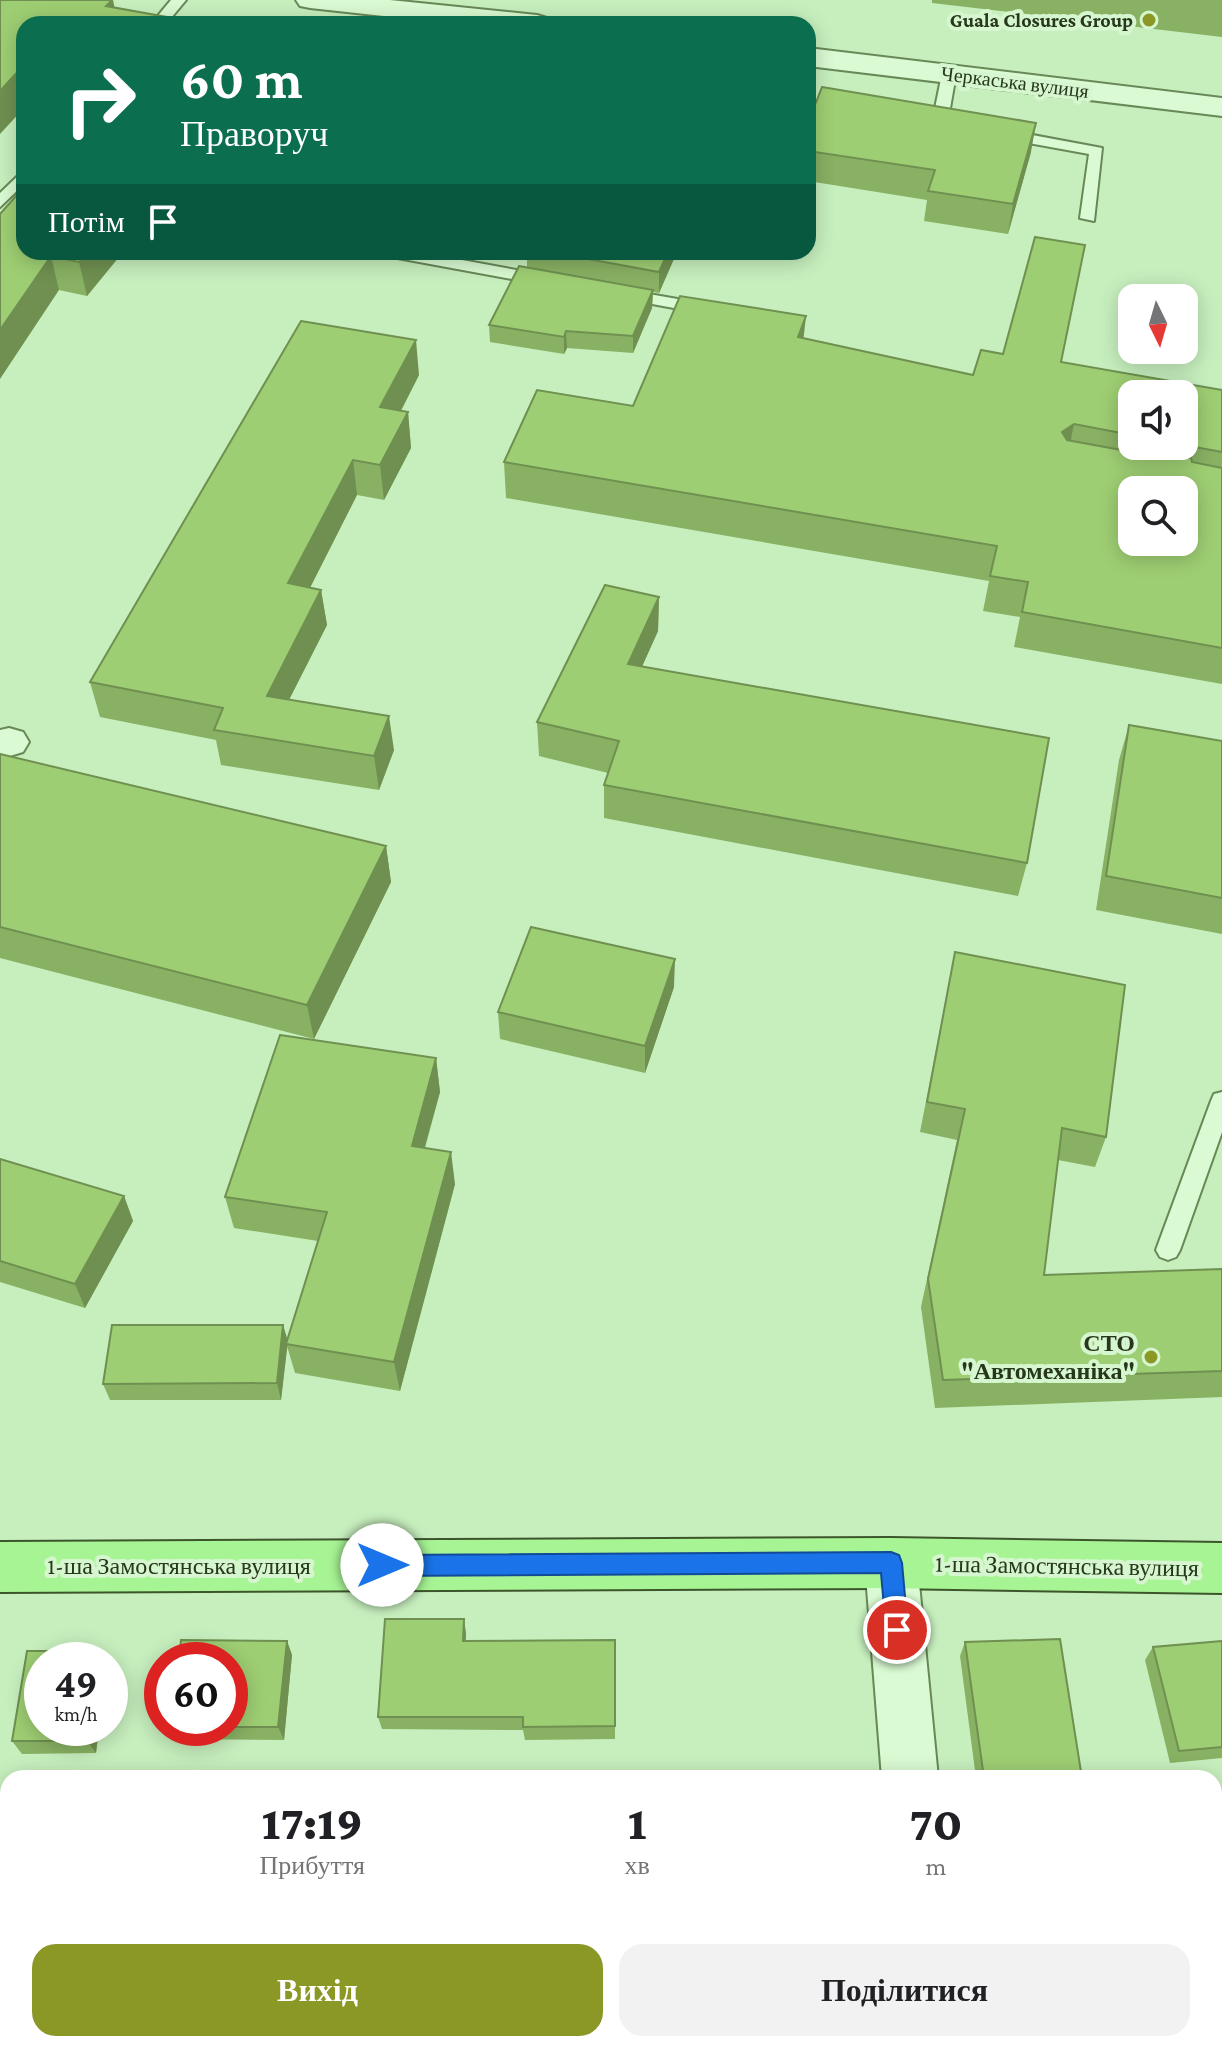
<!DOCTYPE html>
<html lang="uk">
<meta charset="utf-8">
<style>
:root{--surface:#fff;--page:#f2f2f2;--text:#202124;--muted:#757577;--accent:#8c9825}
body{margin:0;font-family:"Crimson Pro",serif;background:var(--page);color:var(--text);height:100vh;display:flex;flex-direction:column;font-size:30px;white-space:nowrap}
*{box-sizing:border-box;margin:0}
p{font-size:26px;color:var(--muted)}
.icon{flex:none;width:44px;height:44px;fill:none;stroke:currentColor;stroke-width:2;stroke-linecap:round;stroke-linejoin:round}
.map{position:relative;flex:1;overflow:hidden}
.details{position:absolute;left:0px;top:1770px;width:1222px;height:282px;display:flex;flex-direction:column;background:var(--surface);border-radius:24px 24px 0 0;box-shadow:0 4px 20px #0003}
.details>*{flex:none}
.guide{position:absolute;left:16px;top:16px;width:800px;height:244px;border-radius:24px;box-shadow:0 4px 20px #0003;background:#0b6e4f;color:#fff;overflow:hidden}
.needle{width:52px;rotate:175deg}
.tools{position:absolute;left:1118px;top:284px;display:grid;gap:16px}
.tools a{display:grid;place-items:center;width:80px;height:80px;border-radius:16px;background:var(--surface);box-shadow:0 4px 20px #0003;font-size:40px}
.speed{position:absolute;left:24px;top:1642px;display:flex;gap:16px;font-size:40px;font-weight:700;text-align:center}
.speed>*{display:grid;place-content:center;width:104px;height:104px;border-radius:50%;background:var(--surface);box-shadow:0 4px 20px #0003;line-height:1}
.speed small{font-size:20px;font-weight:400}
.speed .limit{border:12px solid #d22;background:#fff;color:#111}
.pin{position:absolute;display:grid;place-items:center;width:68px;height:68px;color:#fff;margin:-34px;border:4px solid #fff;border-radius:50%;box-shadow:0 2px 8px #0007}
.me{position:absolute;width:88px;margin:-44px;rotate:90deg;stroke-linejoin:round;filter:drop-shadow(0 0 6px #0008)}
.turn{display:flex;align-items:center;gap:28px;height:168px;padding:0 32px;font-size:36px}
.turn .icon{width:104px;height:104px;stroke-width:2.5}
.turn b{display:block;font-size:56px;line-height:68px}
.then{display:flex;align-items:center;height:76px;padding:0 32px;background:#0003;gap:16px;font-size:30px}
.eta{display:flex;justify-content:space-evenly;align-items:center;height:136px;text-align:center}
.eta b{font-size:48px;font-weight:800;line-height:56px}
.action{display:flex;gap:16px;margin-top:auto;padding:16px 32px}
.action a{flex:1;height:92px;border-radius:24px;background:var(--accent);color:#fff;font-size:32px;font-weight:800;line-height:92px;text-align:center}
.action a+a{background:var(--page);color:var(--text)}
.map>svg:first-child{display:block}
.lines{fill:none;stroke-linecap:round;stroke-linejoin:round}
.lane-casing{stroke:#688857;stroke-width:4}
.street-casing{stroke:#688857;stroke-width:4}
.primary-casing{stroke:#3d552b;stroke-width:4}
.lane{fill:#d9fad2;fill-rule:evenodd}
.street{fill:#d9fad2;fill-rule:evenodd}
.primary{fill:#a7f494;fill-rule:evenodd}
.wall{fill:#88b163;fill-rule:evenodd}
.shaded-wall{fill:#6f9050}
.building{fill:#9ece73;stroke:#6f9050;stroke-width:2;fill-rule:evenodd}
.route{fill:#1a73e8;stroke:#114b97;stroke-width:2}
.poi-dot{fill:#8c9825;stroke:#d5f6ce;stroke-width:3}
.labels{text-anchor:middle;stroke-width:8;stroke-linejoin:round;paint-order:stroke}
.far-poi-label{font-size:20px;font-weight:bold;fill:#27371c;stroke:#d5f6ce;text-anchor:end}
.far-street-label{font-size:20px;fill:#27371c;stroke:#d5f6ce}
.poi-label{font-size:24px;font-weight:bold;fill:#27371c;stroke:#d5f6ce;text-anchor:end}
.street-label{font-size:24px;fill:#27371c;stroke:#d5f6ce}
</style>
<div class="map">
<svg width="1222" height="2051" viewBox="0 0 1222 2051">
<rect width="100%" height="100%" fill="#c7efbe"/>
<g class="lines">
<defs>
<path id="lane" d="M171 0H186L166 24H151Z
M949 70 956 74 948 120 960 126 952 131 932 123 942 74Z
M1006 130 1102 148 1094 221 1080 218 1089 154 1001 138V132Z
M24 170V184L0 207V193Z
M384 252H418L544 275 552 280 544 285 392 257Z
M626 290 706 304 714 309 706 314 620 298 618 295Z
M1222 1092V1132L1180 1250 1176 1257 1168 1260 1160 1257 1156 1250 1211 1101 1214 1094Z"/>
<path id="street" d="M296 0H390L537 15 547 18 551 24H457L310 8 300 6Z
M808 48 1222 98V116L808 66Z
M9 728 23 732 29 742 23 752 0 759V730Z
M891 1538 910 1545 917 1563 938 1778H882L865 1563 872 1545Z
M904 2044H964L965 2051H905Z"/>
<path id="primary" d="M891 1538 1222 1543V1593L891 1588 0 1592V1542Z"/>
</defs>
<use href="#lane" class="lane-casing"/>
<use href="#street" class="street-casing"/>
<use href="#primary" class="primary-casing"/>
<use href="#lane" class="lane"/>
<use href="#street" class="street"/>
<use href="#primary" class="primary"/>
</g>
<path class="wall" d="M932 0H1222V37L932 3Z
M808 123 1031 152 1008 234 924 221 927 200 808 181Z
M0 214 123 252 87 296 59 290Z
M527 252H677L659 293 653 292 652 308 633 353 567 348 564 354 490 342 489 325 527 268Z
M804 339 973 375 1061 362 1222 390V684L1014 647 1020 617 983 611 989 581 506 498 504 462 633 406ZM1132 394H1184V446H1132Z
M419 375 401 411 408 412 411 448 384 500 357 495 310 588 321 590 327 625 289 700 394 750 379 790 221 765 216 740 100 717 90 682Z
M659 597 658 631 642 666 1027 863 1018 896 604 818V785L608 773 539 756 537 722Z
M1129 725 1222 741V934L1096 910 1119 760Z
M0 754 386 846 391 882 314 1039 0 958Z
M955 952 1106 1137 1095 1167 1058 1160 1044 1275 1222 1269V1397L935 1408 921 1307 957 1140 920 1132Z
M674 987 645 1073 500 1039 498 1012Z
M436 1058 440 1092 425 1148 455 1184 400 1391 295 1373 287 1346 281 1400H110L103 1384 283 1325 287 1341 318 1241 234 1228 225 1197Z
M0 1159 124 1196 133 1221 85 1308 0 1282Z
M466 1633V1641L615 1640V1739L525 1740 523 1730 382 1729 378 1717Z
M287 1641 292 1655 284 1740 177 1739 171 1728H230V1660Z
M1222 1641V1758L1170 1763 1145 1660 1153 1647Z
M965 1642 1082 1778H976L960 1656Z
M27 1651H100L105 1660H42V1728H99L96 1753 22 1754 12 1741Z
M992 2044H1180L1182 2051H993Z"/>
<path class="shaded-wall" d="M113 0 118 24 106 6Z
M24 65V108L0 134V91Z
M1036 123 1031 152 1008 234 1013 204Z
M88 252H123L87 296 79 262Z
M668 252H677L659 293V272Z
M51 256 59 290 0 379V330Z
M653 290 652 308 633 353V336Z
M806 316 802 352 798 337Z
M566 331 567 348 564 354V337Z
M416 340 419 375 384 443 380 407Z
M408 412 411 448 384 500 380 465Z
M1074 424 1067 459 1062 432Z
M353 460 357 495 294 619 288 583Z
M321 590 327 625 273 731 267 696Z
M659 597 658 631 628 698V664Z
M389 716 394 750 379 790 374 756Z
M386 846 391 882 314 1039 307 1005Z
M675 959 674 987 645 1073V1046Z
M436 1058 440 1092 416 1178 412 1146Z
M451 1152 455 1184 400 1391 394 1362Z
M124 1196 133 1221 85 1308 75 1284Z
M283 1325 288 1341 281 1400 277 1383Z
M464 1619 466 1633 465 1655 463 1641Z
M287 1641 292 1655 284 1740 278 1727Z
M100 1651 105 1660H99Z
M89 1728H99L96 1753 87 1741Z
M304 2044H310V2051H304Z"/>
<path class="building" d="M0 0H112L106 6 206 24H24V65L0 91Z
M822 87 1036 123 1013 204 928 191 935 170 808 151V123Z
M24 187V252H88L79 262 51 256 0 330V214Z
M1035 237 1085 245 1061 362 1222 390V452L1184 445V394H1132V435L1074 424 1062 432 1067 440 1165 458H1191L1192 462 1222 468V648L1022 612 1028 582 990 576 997 546 504 462 537 390 633 406 680 296 806 316 798 337 973 375 981 350 1003 354ZM1132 490H1184V542H1132Z
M550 252H668L659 272Z
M519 266 653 290 633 336 566 331 564 337 489 325Z
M301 321 416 340 380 407 408 412 380 465 353 460 288 583 321 590 267 696 389 716 374 756 214 730 223 708 90 682Z
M605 585 659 597 628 664 1049 738 1027 863 604 785 619 741 537 722Z
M1129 725 1222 741V898L1106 876Z
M0 754 386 846 307 1005 0 927Z
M531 927 675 959 645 1046 498 1012Z
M955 952 1125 985 1106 1137 1062 1128 1044 1275 1222 1269V1371L943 1380 928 1279 965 1109 927 1102Z
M280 1035 436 1058 412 1146 451 1152 394 1362 286 1344 327 1212 225 1197Z
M0 1159 124 1196 75 1284 0 1261Z
M112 1325H283L277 1383 103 1384Z
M385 1619H464L463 1641 615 1640V1726L523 1727V1717H378Z
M1060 1639 1082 1778H984L965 1642Z
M181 1640 287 1641 278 1727H230V1660H179Z
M1222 1641V1747L1179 1751 1153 1647Z
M27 1651H100L99 1660H42V1728H89L87 1741H12Z
M221 2044H304V2051H220Z
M1002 2044H1180L1182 2051H1097L1096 2047 1003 2049Z"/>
<path class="route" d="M891 1552 899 1555 902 1563 908 1630 905 1637 897 1641 889 1637 886 1630 881 1573 382 1576 374 1573 371 1565 374 1558 382 1555Z"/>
<g class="poi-dot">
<circle cx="1149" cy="20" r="8"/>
<circle cx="1151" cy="1357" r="8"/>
</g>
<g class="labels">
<g class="far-poi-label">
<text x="1133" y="27">Guala Closures Group</text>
</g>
<g class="far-street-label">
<text transform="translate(1015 82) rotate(7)" y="7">Черкаська вулиця</text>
</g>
<g class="poi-label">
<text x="1135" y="1351">СТО<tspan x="1135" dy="28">"Автомеханіка"</tspan></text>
</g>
<g class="street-label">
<text x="179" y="1574">1-ша Замостянська вулиця</text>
<text transform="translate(1067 1566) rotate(1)" y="8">1-ша Замостянська вулиця</text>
</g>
</g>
</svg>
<div class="tools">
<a><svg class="needle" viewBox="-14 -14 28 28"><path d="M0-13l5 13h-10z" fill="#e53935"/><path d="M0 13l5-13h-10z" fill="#757577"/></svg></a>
<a><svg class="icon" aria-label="sound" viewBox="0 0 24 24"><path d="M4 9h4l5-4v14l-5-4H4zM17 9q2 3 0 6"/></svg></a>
<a><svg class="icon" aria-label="search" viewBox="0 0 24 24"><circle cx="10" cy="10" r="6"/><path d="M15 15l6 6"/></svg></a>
</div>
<div class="speed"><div>49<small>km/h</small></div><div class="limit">60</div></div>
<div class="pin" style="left:897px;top:1630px;background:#d93025"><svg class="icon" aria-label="arrive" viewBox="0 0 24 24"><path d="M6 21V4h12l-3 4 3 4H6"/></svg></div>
<svg class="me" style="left:382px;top:1565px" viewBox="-20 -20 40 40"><circle r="19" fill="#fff"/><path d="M0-13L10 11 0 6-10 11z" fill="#1a73e8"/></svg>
<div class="guide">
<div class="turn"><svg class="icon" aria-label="right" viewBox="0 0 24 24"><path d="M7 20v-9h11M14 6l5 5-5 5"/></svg><div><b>60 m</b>Праворуч</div></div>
<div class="then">Потім<svg class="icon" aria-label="arrive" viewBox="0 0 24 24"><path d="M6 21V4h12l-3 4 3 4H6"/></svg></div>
</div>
<section class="details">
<div class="eta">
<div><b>17:19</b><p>Прибуття</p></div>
<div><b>1</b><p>хв</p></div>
<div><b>70</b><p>m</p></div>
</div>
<div class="action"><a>Вихід</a><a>Поділитися</a></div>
</section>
</div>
